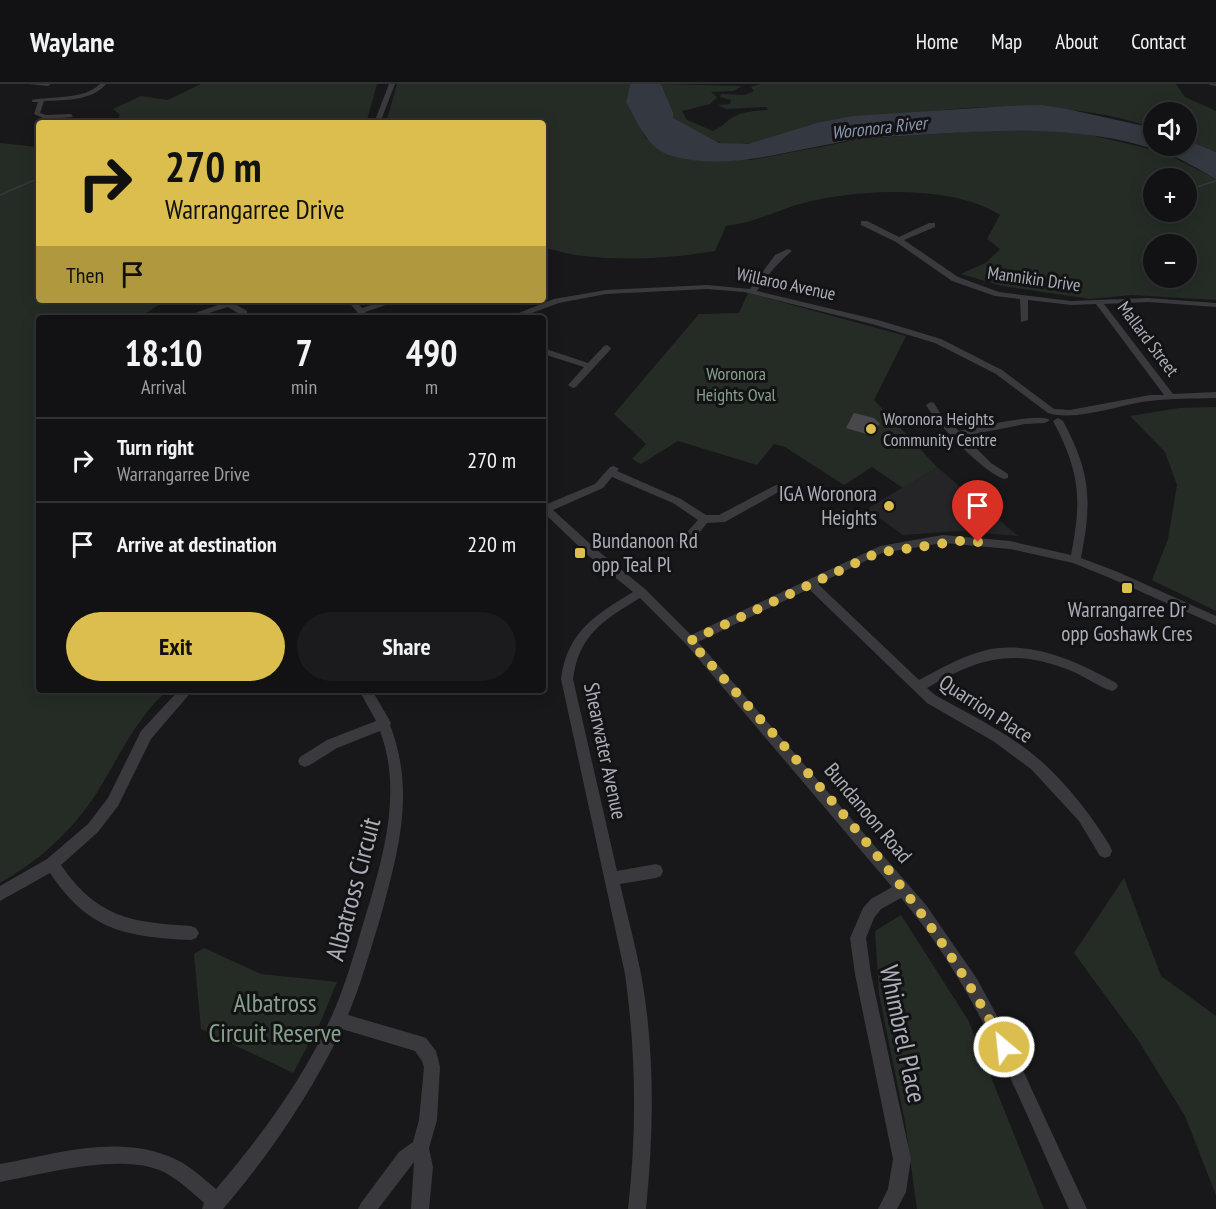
<!DOCTYPE html>
<meta charset="utf-8">
<style>
:root{--surface:#121214;--page:#1b1b1d;--text:#f1f3f6;--muted:#9c9ea0;--line:#313234;--accent:#dcbe4e}
body{margin:0;font-family:"PT Sans Narrow",sans-serif;background:var(--page);color:var(--text);height:100vh;display:flex;flex-direction:column;font-size:22px;white-space:nowrap}
*{box-sizing:border-box;margin:0}
p{font-size:20px;color:var(--muted)}
.icon{flex:none;width:33px;height:33px;fill:none;stroke:currentColor;stroke-width:2;stroke-linecap:round;stroke-linejoin:round}
.map{position:relative;flex:1;overflow:hidden}
.side{position:absolute;left:36px;top:231px;width:510px;height:378px;display:flex;flex-direction:column;background:var(--surface);border-radius:6px;box-shadow:0 3px 15px #0003,0 0 0 2px var(--line)}
.side>*{flex:none}
.guide{position:absolute;left:36px;top:36px;width:510px;height:183px;border-radius:6px;box-shadow:0 3px 15px #0003,0 0 0 2px var(--line);background:#dcbe4e;color:#111;overflow:hidden}
.controls{position:absolute;left:1143px;top:18px;display:grid;gap:12px}
.controls a{display:grid;place-items:center;width:54px;height:54px;border-radius:50%;background:var(--surface);box-shadow:0 3px 15px #0003,0 0 0 2px var(--line);font-size:30px}
.pin{position:absolute;display:grid;place-items:center;width:51px;height:51px;color:#fff;margin:-62px -26px;border-radius:50% 50% 50% 0;rotate:-45deg;box-shadow:0 0 6px #0007}
.pin .icon{rotate:45deg}
.me{position:absolute;width:66px;margin:-33px;rotate:332deg;stroke-linejoin:round;filter:drop-shadow(0 0 4px #0008)}
.turn{display:flex;align-items:center;gap:21px;height:126px;padding:0 30px;font-size:27px}
.turn .icon{width:78px;height:78px;stroke-width:2.5}
.turn b{display:block;font-size:42px;line-height:51px}
.then{display:flex;align-items:center;height:57px;padding:0 30px;background:#0003;gap:12px;font-size:22px}
.eta{display:flex;justify-content:space-evenly;align-items:center;height:102px;text-align:center}
.eta b{font-size:36px;font-weight:800;line-height:42px}
.button{display:flex;gap:12px;margin-top:auto;padding:12px 30px}
.button a{flex:1;height:69px;border-radius:36px;background:var(--accent);color:#111;font-size:24px;font-weight:800;line-height:69px;text-align:center}
.button a+a{background:var(--page);color:var(--text)}
ul{padding:0;list-style:none}
li{display:flex;align-items:center;gap:18px;height:84px;padding:0 30px;border-top:2px solid var(--line)}
li div{flex:1}
li b{display:block;font-size:22px}
li em{font-style:normal}
header{display:flex;align-items:center;gap:36px;box-sizing:border-box;height:84px;padding:0 30px;background:var(--surface);border-bottom:2px solid var(--line)}
header strong{font-size:28px}
nav{display:flex;gap:33px;margin-inline-start:auto;font-size:21px}
.map>svg:first-child{display:block}
.built{fill:#252427}
.green{fill:#252c26;fill-rule:evenodd}
.water{fill:#343941}
.lines{fill:none;stroke-linecap:round;stroke-linejoin:round}
.stream{stroke:#343941;stroke-width:1.5}
.building{fill:#48484c}
.minor{fill:#3a3a3e;fill-rule:evenodd}
.route{stroke:#dcbe4e;stroke-width:10;stroke-dasharray:0 18}
.poi-dot{fill:#dcbe4e;stroke:#131315;stroke-width:2}
.labels{text-anchor:middle;stroke-width:6;stroke-linejoin:round;paint-order:stroke}
.far-water-label{font-size:18px;font-style:italic;fill:#8898af;stroke:#131315}
.far-street-label{font-size:18px;fill:#acaeb8;stroke:#131315}
.far-park-label{font-size:18px;fill:#86a18b;stroke:#131315}
.far-poi-label{font-size:18px;fill:#acaeb8;stroke:#131315;text-anchor:start}
.poi-label{font-size:21px;fill:#acaeb8;stroke:#131315;text-anchor:end}
.street-label{font-size:21px;fill:#acaeb8;stroke:#131315}
.near-street-label{font-size:26px;fill:#acaeb8;stroke:#131315}
.near-park-label{font-size:26px;fill:#86a18b;stroke:#131315}
</style>
<header>
<strong>Waylane</strong>
<nav><a>Home</a><a>Map</a><a>About</a><a>Contact</a></nav>
</header>
<div class="map">
<svg width="1216" height="1125" viewBox="0 0 1216 1125">
<rect width="100%" height="100%" fill="#18181a"/>
<path class="built" d="M937 383 1018 452 959 447 903 451 867 425Z"/>
<path class="green" d="M201 0H377L366 39H115L120 31 113 25 141 12 168 16Z
M397 0H630L626 18 646 55 751 76 861 55 993 46 1051 47 1086 50 1163 68 1216 95V216L1132 211 1090 215 1002 202 961 190 987 178 1000 165 987 155 1000 131C952 99 850 105 796 121 772 129 752 139 726 142L715 167C668 175 622 177 575 171 564 169 554 165 543 164V39H386ZM1154 94H1186V128H1154ZM1154 160H1186V194H1154Z
M661 0 742 2 734 7 711 8 717 13 710 20 682 27 687 36 713 47C721 43 726 38 733 33 744 27 757 27 768 26L766 23 726 25 718 21 730 20 731 16 720 13 721 10 745 11 754 7 751 3 760 0H1176L1185 13 1216 27V68L1187 56 1186 28H1154L1153 44C1065 12 942 21 851 39 816 46 755 65 721 59 706 56 687 41 672 34L673 28Z
M0 59 39 63V216H166L139 234H39V606H168C133 636 117 679 92 716 68 751 37 778 0 799Z
M748 209 906 252 874 316 937 383 903 404 872 383 844 401 785 363 774 360 757 381 678 357 641 380 632 375 646 360 614 330 699 230 739 229Z
M1216 323V527L1152 496 1168 455 1177 401 1165 368 1130 332 1179 324Z
M1124 794 1161 892 1216 932V1111L1185 1032 1138 956 1074 869Z
M901 831 968 936 1044 1125H917L905 1038 879 910 875 847Z
M204 864 261 890 337 898 320 939 293 989 201 945 194 870Z"/>
<path class="water" d="M630 0H661L673 28V34L719 59 748 60 817 39 853 32 1008 22 1041 21 1067 25 1153 44 1154 62H1186L1187 56 1216 68V95C1199 86 1181 74 1163 68 1089 42 1010 45 933 50 909 52 885 52 861 55 801 62 732 89 672 72 647 65 638 39 626 18Z"/>
<g class="lines">
<path class="stream" d="M1186 106 1216 97
M0 111 39 94"/>
</g>
<path class="building" d="M854 329 874 334 880 340 866 350 846 344Z"/>
<g class="lines">
<path class="minor" d="M28 0H51L48 2Z
M100 0H106C92 17 65 16 44 17L40 29 46 31 71 30 73 33 45 35 34 30 38 18H32V16C52 12 84 16 100 0Z
M389 0H395L380 39H374Z
M1209 0H1216V2L1210 1Z
M861 137H867L899 153 929 139H935V143L904 156 958 193 999 208 1071 217 1148 214 1216 219V223L1148 218 1104 220 1173 310 1216 308V314C1194 315 1172 314 1150 317 1119 320 1078 338 1048 329L996 290 935 259 872 240 744 208 707 205 606 210 559 219 518 234H506L554 215 606 206 707 201 750 205 775 171 788 165 792 167C776 180 769 190 757 207L878 236 941 255 1002 286 1054 325 1070 326 1150 311H1164L1096 220 1071 221 1028 216V236L1021 238 1020 215 995 212 952 197 896 158 861 141Z
M232 216H244L235 220 247 227V231H241L228 223 193 234H181Z
M347 216H355L362 224 388 216H401L365 228 370 234H362Z
M607 261 611 264 610 266 576 303 573 304 568 301 584 283 543 270V264L588 279 604 262Z
M931 318 934 319 940 329 959 347C976 344 1038 328 1050 336L1045 339 1025 340 964 352 991 379 1008 390V394L1004 395C983 388 937 340 926 321Z
M1058 334 1063 337C1091 389 1092 417 1081 474L1118 488 1216 532V541L1110 494 1073 479 1010 465 943 459 882 469 818 500 919 596C940 585 960 573 983 567 1029 555 1077 577 1116 599L1118 602 1116 605 1112 607C1099 603 1087 594 1074 588 1015 563 980 573 927 604L935 611C971 631 1010 650 1041 677 1068 701 1091 731 1110 762L1112 767 1110 772 1105 774 1100 772 1079 737 1031 685 993 657 927 619 809 505 698 558 926 821 977 895 1002 941 1087 1125H1069C1020 1018 978 904 901 814L881 825 874 834 866 854 871 890 911 1075 906 1108 897 1125H878L888 1105 893 1075 855 890 850 854 863 824 871 815 892 803 686 560 640 514C604 536 579 550 573 595L617 787 656 780 661 782 663 787 661 792 656 794 620 800C627 830 635 860 641 890 655 967 654 1047 646 1125H628C637 1046 636 969 625 890L561 595C567 548 595 531 633 508L589 472 543 428V419L547 420 595 400 610 383 614 382 619 385 617 387 681 415 706 431H719L776 401H784V405L725 438 707 439 696 453 681 460 677 459 676 456 688 447 698 436 673 419 612 393 603 404 553 426 597 466 645 505 691 551 880 462 943 451 1010 457 1071 471C1082 415 1080 388 1053 337Z
M179 606H193L151 655 118 722 98 748 61 781C98 834 130 838 191 842L196 844 199 849 196 854 191 856C125 853 88 846 50 789L0 817V802L47 775 88 740 108 714 141 647Z
M359 606H372L391 639 390 641C416 708 398 769 380 835 370 867 361 900 348 931L420 952 426 954 436 967 440 983 437 1036 429 1064 433 1083 429 1125H411L414 1078 378 1125H358L361 1119 399 1068 413 1058 419 1036 424 983 422 977 415 967 342 945C310 1011 270 1070 223 1125H202L204 1119C192 1108 179 1096 164 1088 121 1068 45 1090 0 1098V1080C56 1070 120 1049 175 1075 190 1082 203 1094 216 1105 263 1050 308 989 336 922 350 888 359 852 370 817 386 762 401 703 380 647L337 664 310 681 305 683 300 681 298 677 300 673 327 656 376 637Z"/>
</g>
<g class="lines">
<path class="route" d="M978 458 960 457 877 469 690 557C802 683 927 812 1004 963"/>
</g>
<g class="poi-dot">
<circle cx="871" cy="345" r="6"/>
<circle cx="889" cy="422" r="6"/>
<rect x="574" y="463" width="12" height="12" rx="3"/>
<rect x="1121" y="498" width="12" height="12" rx="3"/>
</g>
<g class="labels">
<g class="far-water-label">
<text transform="translate(879 44) rotate(-6)" y="6">Woronora River</text>
</g>
<g class="far-street-label">
<text transform="translate(1034 195) rotate(8)" y="6">Mannikin Drive</text>
<text transform="translate(786 200) rotate(12)" y="6">Willaroo Avenue</text>
<text transform="translate(1148 255) rotate(53)" y="6">Mallard Street</text>
</g>
<g class="far-park-label">
<text x="736" y="296">Woronora<tspan x="736" dy="21">Heights Oval</tspan></text>
</g>
<g class="far-poi-label">
<text x="883" y="341">Woronora Heights<tspan x="883" dy="21">Community Centre</tspan></text>
</g>
<g class="poi-label">
<text x="877" y="417">IGA Woronora<tspan x="877" dy="24">Heights</tspan></text>
<text x="592" y="464" text-anchor="start">Bundanoon Rd<tspan x="592" dy="24">opp Teal Pl</tspan></text>
<text x="1127" y="533" text-anchor="middle">Warrangarree Dr<tspan x="1127" dy="24">opp Goshawk Cres</tspan></text>
</g>
<g class="street-label">
<text transform="translate(986 625) rotate(33)" y="7">Quarrion Place</text>
<text transform="translate(605 667) rotate(78)" y="7">Shearwater Avenue</text>
<text transform="translate(868 729) rotate(50)" y="7">Bundanoon Road</text>
</g>
<g class="near-street-label">
<text transform="translate(353 805) rotate(-75)" y="9">Albatross Circuit</text>
<text transform="translate(903 950) rotate(78)" y="9">Whimbrel Place</text>
</g>
<g class="near-park-label">
<text x="275" y="928">Albatross<tspan x="275" dy="30">Circuit Reserve</tspan></text>
</g>
</g>
</svg>
<div class="controls">
<a><svg class="icon" aria-label="sound" viewBox="0 0 24 24"><path d="M4 9h4l5-4v14l-5-4H4zM17 9q2 3 0 6"/></svg></a>
<a>+</a>
<a>−</a>
</div>
<div class="pin" style="left:978px;top:458px;background:#d93025"><svg class="icon" aria-label="arrive" viewBox="0 0 24 24"><path d="M6 21V4h12l-3 4 3 4H6"/></svg></div>
<svg class="me" style="left:1004px;top:963px" viewBox="-20 -20 40 40"><circle r="17" fill="#dcbe4e" stroke="#fff" stroke-width="3"/><path d="M0-11L8 9 0 5-8 9z" fill="#fff"/></svg>
<div class="guide">
<div class="turn"><svg class="icon" aria-label="right" viewBox="0 0 24 24"><path d="M7 20v-9h11M14 6l5 5-5 5"/></svg><div><b>270 m</b>Warrangarree Drive</div></div>
<div class="then">Then<svg class="icon" aria-label="arrive" viewBox="0 0 24 24"><path d="M6 21V4h12l-3 4 3 4H6"/></svg></div>
</div>
<section class="side">
<div class="eta">
<div><b>18:10</b><p>Arrival</p></div>
<div><b>7</b><p>min</p></div>
<div><b>490</b><p>m</p></div>
</div>
<ul>
<li><svg class="icon" aria-label="right" viewBox="0 0 24 24"><path d="M7 20v-9h11M14 6l5 5-5 5"/></svg><div><b>Turn right</b><p>Warrangarree Drive</p></div><em>270 m</em></li>
<li><svg class="icon" aria-label="arrive" viewBox="0 0 24 24"><path d="M6 21V4h12l-3 4 3 4H6"/></svg><div><b>Arrive at destination</b></div><em>220 m</em></li>
</ul>
<div class="button"><a>Exit</a><a>Share</a></div>
</section>
</div>
